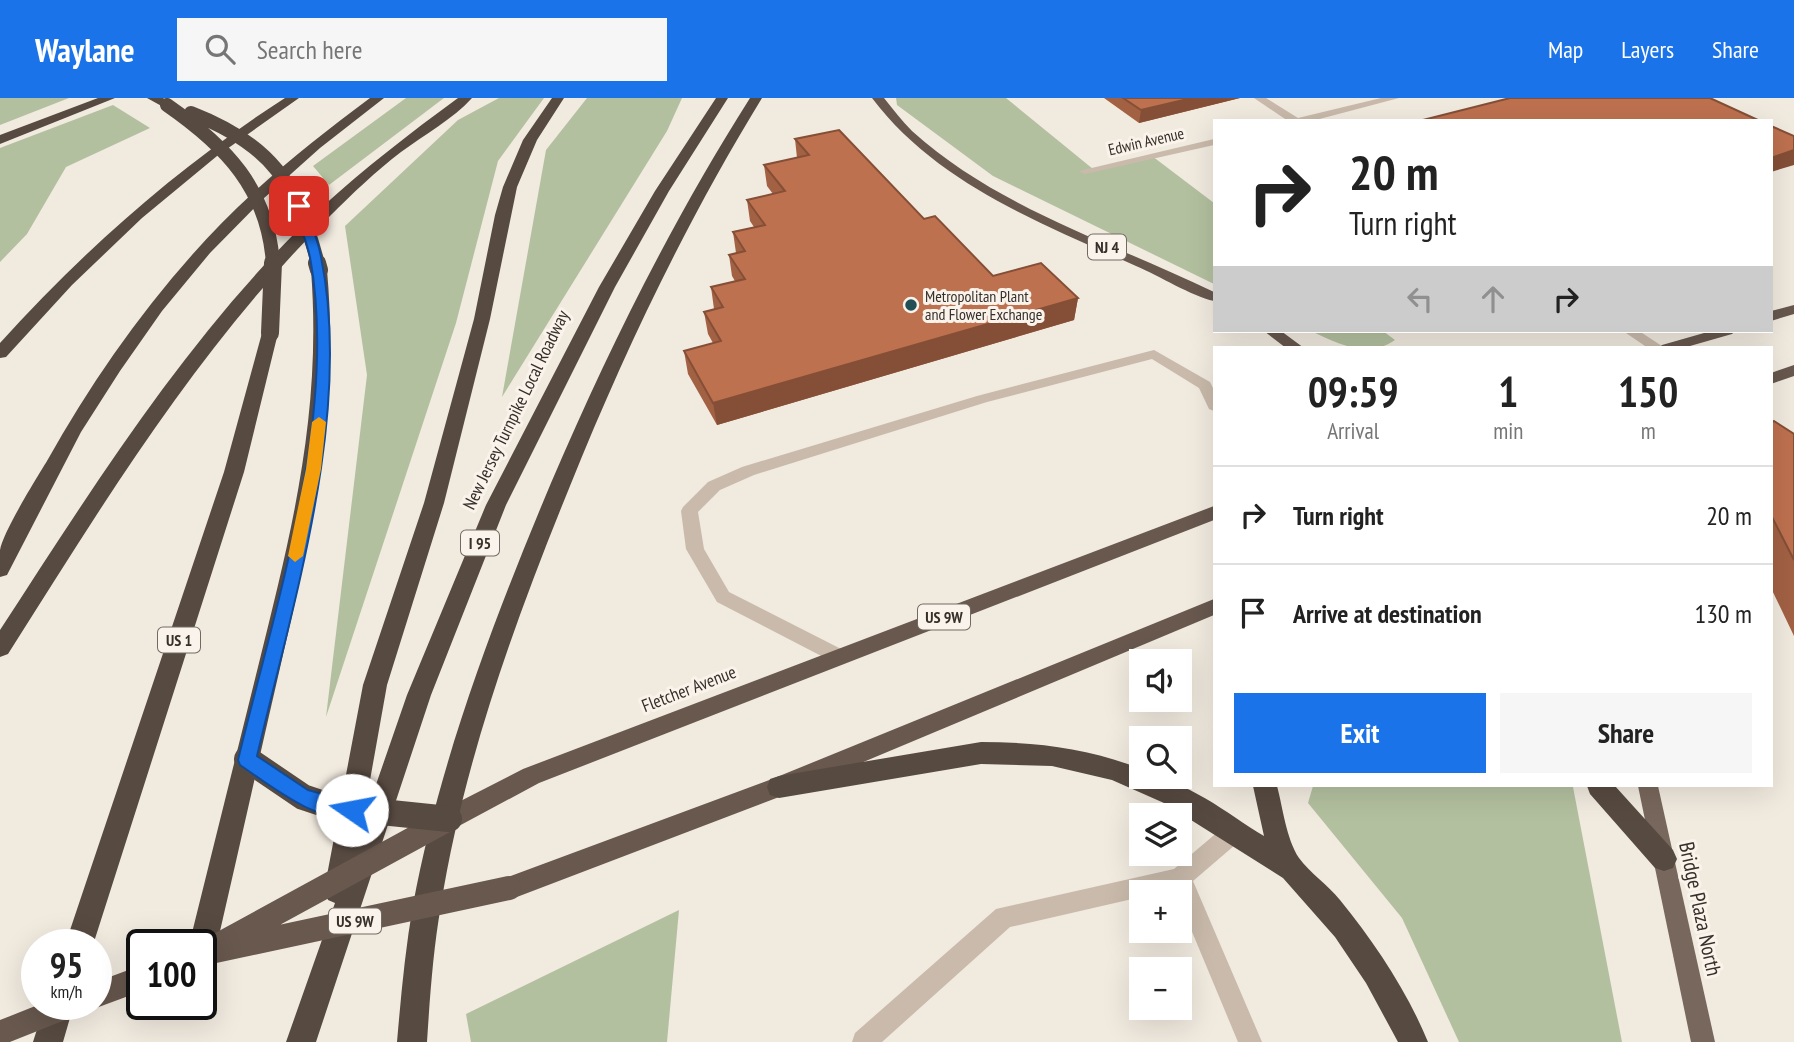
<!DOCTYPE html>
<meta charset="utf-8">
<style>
:root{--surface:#fff;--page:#f6f6f6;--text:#222;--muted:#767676;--line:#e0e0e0;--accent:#1a73e8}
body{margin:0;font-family:"PT Sans Narrow",sans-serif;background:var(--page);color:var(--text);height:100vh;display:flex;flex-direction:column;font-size:26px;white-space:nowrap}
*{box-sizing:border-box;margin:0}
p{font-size:23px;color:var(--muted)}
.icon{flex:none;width:38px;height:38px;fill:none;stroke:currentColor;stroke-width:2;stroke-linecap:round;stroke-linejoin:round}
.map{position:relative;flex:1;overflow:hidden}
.side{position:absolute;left:1213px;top:248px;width:560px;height:441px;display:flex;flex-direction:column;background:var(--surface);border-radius:0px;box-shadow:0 7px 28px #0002}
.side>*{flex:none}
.banner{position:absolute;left:1213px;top:21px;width:560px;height:214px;border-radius:0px;box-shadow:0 7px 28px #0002;background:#fff;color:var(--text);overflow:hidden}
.buttons{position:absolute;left:1129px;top:551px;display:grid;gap:14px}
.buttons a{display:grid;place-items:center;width:63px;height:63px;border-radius:0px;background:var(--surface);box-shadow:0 7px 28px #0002;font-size:35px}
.speed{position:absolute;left:21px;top:831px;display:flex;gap:14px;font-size:35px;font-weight:700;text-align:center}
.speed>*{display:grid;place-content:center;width:91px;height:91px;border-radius:50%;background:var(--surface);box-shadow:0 7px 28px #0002;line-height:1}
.speed small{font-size:18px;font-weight:400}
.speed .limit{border:4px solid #111;border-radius:10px;background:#fff;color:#111}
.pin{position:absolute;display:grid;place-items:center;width:60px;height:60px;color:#fff;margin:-30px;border-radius:14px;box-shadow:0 4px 10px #0006}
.me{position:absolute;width:77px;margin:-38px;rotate:282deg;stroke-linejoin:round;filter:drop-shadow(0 0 5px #0008)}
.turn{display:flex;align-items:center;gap:24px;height:147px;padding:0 21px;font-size:32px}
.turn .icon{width:91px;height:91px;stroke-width:2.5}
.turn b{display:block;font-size:49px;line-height:60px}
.lanes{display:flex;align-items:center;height:66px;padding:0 21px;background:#0003;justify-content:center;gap:35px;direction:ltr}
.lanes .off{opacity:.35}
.eta{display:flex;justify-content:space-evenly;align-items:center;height:119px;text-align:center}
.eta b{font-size:42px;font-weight:600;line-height:49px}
.primary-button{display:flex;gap:14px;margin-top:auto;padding:14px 21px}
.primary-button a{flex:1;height:80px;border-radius:0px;background:var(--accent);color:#fff;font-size:28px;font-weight:600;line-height:80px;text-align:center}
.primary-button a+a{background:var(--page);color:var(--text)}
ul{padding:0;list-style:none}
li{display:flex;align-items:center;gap:21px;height:98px;padding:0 21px;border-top:2px solid var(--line)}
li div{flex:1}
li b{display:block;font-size:26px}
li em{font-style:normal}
header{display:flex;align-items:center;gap:42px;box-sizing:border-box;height:98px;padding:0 35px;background:var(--accent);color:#fff}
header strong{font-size:33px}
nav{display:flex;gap:38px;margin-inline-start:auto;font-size:24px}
.search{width:490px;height:63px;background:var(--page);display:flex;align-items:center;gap:18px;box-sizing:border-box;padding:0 24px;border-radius:0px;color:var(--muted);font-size:26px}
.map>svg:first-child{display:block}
.green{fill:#b3c09f}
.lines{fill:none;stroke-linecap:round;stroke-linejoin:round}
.service{fill:#c9baab;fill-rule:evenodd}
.minor{fill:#c9baab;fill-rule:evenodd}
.primary{fill:#78675c;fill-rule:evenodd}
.trunk{fill:#68584e;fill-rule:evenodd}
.motorway{fill:#574a41;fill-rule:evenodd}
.trunk-bridge{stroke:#68584e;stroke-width:24}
.motorway-bridge-far2{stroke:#574a41;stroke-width:14}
.motorway-bridge-far1{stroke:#574a41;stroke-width:18}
.motorway-bridge{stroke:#574a41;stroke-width:26}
.wall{fill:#a36144}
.shaded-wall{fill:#854f37}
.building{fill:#be714f;stroke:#854f37;stroke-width:2}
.route{fill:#1a73e8;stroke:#114b97;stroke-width:2}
.slow{fill:#f59e0b}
.poi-dot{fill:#224f56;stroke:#f9f3eb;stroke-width:2.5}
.labels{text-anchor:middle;stroke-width:6;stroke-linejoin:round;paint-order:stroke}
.far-street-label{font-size:16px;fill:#372f2a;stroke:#f9f3eb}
.shield{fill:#f9f3eb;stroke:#716a64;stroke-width:2}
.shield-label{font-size:16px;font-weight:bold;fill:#372f2a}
.far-poi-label{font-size:16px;fill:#372f2a;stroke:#f9f3eb;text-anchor:start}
.street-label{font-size:18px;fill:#372f2a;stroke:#f9f3eb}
.near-street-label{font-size:21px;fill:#372f2a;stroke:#f9f3eb}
</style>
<header>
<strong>Waylane</strong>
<div class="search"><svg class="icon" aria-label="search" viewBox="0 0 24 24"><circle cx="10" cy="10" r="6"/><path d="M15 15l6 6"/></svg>Search here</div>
<nav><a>Map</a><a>Layers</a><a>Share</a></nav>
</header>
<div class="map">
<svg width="1794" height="944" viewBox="0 0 1794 944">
<rect width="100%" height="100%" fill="#f1eadf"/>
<path class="green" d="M0 0H69L0 27Z
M406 0H444L329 87 313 68Z
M499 0H544L498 63 456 225 326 619 367 277 345 128 458 22Z
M587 0H682L667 33 502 299 546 52Z
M896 0H1006L1093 71 1152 58 1214 105V186L993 78 897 7Z
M113 7 150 30 66 69 27 136 0 164V50Z
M1311 233H1383L1395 242C1367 261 1339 246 1311 233Z
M1313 688 1573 689 1622 944H1459L1402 820 1308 705Z
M679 812 667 944H471L466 916Z"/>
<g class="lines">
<path class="service" d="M1154 252 1210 284 1214 292V313L1209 311 1199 290 1152 261 987 304 754 377 720 392 698 414 704 451 729 494 847 554 849 559 847 564 840 567 833 564 717 504 686 451 681 413 683 409 708 384 742 369 977 298Z
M1234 724 1242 727 1245 734 1242 741 1193 783 1262 944H1238L1180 805V794L1174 792 1141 794V799L1010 829 882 944H852L855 935 996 811 1174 771 1226 727Z"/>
<path class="minor" d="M1254 0H1266L1298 20 1381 0H1399L1312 23H1288Z
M1214 41V47L1085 76 1079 73Z
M1623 233H1639L1665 250H1648Z"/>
<path class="primary" d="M1638 688H1658L1715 944H1691Z"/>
<path class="trunk" d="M872 0H884C893 11 902 23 912 33 997 110 1113 145 1214 194V203C1191 198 1160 178 1136 168 1041 125 937 86 872 0Z
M1794 207V216L1771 223V213Z
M1264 233H1281L1304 250H1286Z
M1711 233H1735L1732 236 1683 250H1659L1662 247Z
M1794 267V278L1771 286V275Z
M1214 408V422L539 685 457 729 449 732 441 729 437 721 441 713 523 671Z
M1214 501V517L787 696 509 802 500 798 497 790 500 782 772 681Z
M142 867V893L96 910 87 906H96V884Z"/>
<path class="motorway" d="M98 0H115L0 46V37Z
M147 0H163L173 7 167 11Z
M285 0H299L217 58 142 120 72 187 6 259 0 260V245C85 151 178 69 285 0Z
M370 0H384L320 50 263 101 210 155 162 213 120 273 81 334 7 477 0 479C0 470 0 461 0 452 3 434 36 381 47 363 102 265 171 170 254 94 291 60 330 30 370 0Z
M458 0H472C453 21 424 37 401 54 376 73 352 96 330 118 200 246 105 403 8 556L0 559V532C96 385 192 230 321 110 365 70 410 35 458 0Z
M552 0H564L537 42 517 89 490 221 444 405 387 587 362 727 407 597 486 407 599 189 655 93 716 0H728L669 93 615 189 506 407 431 597 316 944H286L335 805 328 802 324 793 363 587 424 405 474 221 495 117 503 89 523 42Z
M750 0H762C686 124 624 254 570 388 515 523 464 663 441 807 433 853 430 898 427 944H397C401 898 405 853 413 807 440 662 494 521 551 385 608 252 672 123 750 0Z
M319 167 327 172C340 316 312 432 280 570 258 665 237 760 215 855L211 865 201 869V847H189C212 754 235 662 258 569 292 432 322 315 311 172Z
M270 230 278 235 244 374 93 847H65L224 374 262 235Z
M981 644C1037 644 1088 650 1141 671V679C1185 679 1227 716 1264 738L1253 688H1277C1283 710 1286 740 1299 760 1310 775 1328 787 1340 802 1375 845 1407 893 1428 944H1398L1366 885 1335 839 1283 780 1164 705 1112 682 1052 668 981 666 779 700 770 697 767 689 770 681 779 678Z
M1587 688H1615L1673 752 1677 761 1673 770 1664 773 1655 770 1590 696Z
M45 906H74L63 944H33Z"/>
<path class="trunk-bridge" d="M220 846 449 721
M201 856 509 790
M0 935 73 906"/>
<path class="motorway-bridge-far2" d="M167 7C226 48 268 91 273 166
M191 15C271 46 297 85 318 166"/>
<path class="motorway-bridge-far1" d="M317 165 319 172
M270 235 273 165"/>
<path class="motorway-bridge" d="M247 661 303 699 333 709 449 721"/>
</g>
<path class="wall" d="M1104 0H1240L1139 25Z
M795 41 924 121 993 178 1078 200 1074 222 717 327 688 276 684 253 713 245 708 236 704 214 714 211 711 189 735 183 732 178 729 157 736 155 733 134 754 129 750 123 747 102 773 96 767 88 764 67 797 60Z
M1771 325 1794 336V538L1771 490Z"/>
<path class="shaded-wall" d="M1192 0H1240L1139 25 1141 12Z
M1794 52V67L1771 74V60Z
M1078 200 1074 222 717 327 713 305Z"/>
<path class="building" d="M1123 0H1192L1141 12Z
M1510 0H1710L1760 23H1419Z
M1771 28 1794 38V52L1771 60Z
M839 32 924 121 935 118 993 178 1041 165 1078 200 713 305 684 253 721 243 704 214 723 209 711 189 745 181 729 157 745 153 733 134 765 127 747 102 785 93 764 67 809 57 795 41Z
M1774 323 1794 336V462L1771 417V325Z"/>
<path class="route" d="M295 106 304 108C310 124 318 141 321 159 353 316 293 504 257 658L308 692 359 706 362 712 359 718C324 731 268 686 240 667L238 662C275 508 339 316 310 159 306 142 299 124 293 108Z"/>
<path class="slow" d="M319 319 326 324 321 371 303 458 295 464 288 458 306 371 312 324Z"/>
<circle class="poi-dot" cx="911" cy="207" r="7"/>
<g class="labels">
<g class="far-street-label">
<text transform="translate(1146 43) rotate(-13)" y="6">Edwin Avenue</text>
</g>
<g class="shield">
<rect x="1088" y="136.5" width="38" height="25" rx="5"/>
<rect x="461" y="432.5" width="38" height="25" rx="5"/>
<rect x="918" y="506.5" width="52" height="25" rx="5"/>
<rect x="158" y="529.5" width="42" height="25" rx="5"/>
<rect x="329" y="810.5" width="52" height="25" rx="5"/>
</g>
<g class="shield-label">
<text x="1107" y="155">NJ 4</text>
<text x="480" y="451">I 95</text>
<text x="944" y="525">US 9W</text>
<text x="179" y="548">US 1</text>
<text x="355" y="829">US 9W</text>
</g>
<g class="far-poi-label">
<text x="925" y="204">Metropolitan Plant<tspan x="925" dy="18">and Flower Exchange</tspan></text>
</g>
<g class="street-label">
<text transform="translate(516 312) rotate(-64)" y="6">New Jersey Turnpike Local Roadway</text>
<text transform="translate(689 591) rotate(-21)" y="6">Fletcher Avenue</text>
</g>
<g class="near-street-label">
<text transform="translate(1700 811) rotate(78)" y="7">Bridge Plaza North</text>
</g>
</g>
</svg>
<div class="buttons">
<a><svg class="icon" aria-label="sound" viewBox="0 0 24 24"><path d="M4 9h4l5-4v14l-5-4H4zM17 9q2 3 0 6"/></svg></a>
<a><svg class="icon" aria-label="search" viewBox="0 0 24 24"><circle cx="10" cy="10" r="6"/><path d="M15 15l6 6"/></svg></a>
<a><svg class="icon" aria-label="layers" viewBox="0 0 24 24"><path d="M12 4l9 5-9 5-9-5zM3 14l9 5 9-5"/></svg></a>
<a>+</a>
<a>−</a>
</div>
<div class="speed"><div>95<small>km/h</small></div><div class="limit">100</div></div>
<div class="pin" style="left:299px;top:108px;background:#d93025"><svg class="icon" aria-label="arrive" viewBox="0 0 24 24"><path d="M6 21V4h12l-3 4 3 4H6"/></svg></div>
<svg class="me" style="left:352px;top:712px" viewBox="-20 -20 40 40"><circle r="19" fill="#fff"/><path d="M0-13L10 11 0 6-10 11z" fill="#1a73e8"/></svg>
<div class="banner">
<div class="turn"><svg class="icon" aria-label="right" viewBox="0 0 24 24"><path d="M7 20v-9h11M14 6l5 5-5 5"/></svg><div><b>20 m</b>Turn right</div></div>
<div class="lanes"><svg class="icon off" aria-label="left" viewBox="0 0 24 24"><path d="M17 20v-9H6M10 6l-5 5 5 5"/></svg><svg class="icon off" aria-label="ahead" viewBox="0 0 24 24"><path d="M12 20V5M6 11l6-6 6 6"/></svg><svg class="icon" aria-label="right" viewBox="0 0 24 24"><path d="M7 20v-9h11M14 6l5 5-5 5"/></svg></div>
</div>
<section class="side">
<div class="eta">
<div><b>09:59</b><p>Arrival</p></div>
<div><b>1</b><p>min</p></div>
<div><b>150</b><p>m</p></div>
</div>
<ul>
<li><svg class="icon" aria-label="right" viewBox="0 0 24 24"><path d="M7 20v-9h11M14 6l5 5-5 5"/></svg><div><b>Turn right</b></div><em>20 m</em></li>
<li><svg class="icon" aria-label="arrive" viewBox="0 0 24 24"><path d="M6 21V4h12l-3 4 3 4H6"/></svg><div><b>Arrive at destination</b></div><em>130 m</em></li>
</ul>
<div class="primary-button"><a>Exit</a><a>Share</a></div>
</section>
</div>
